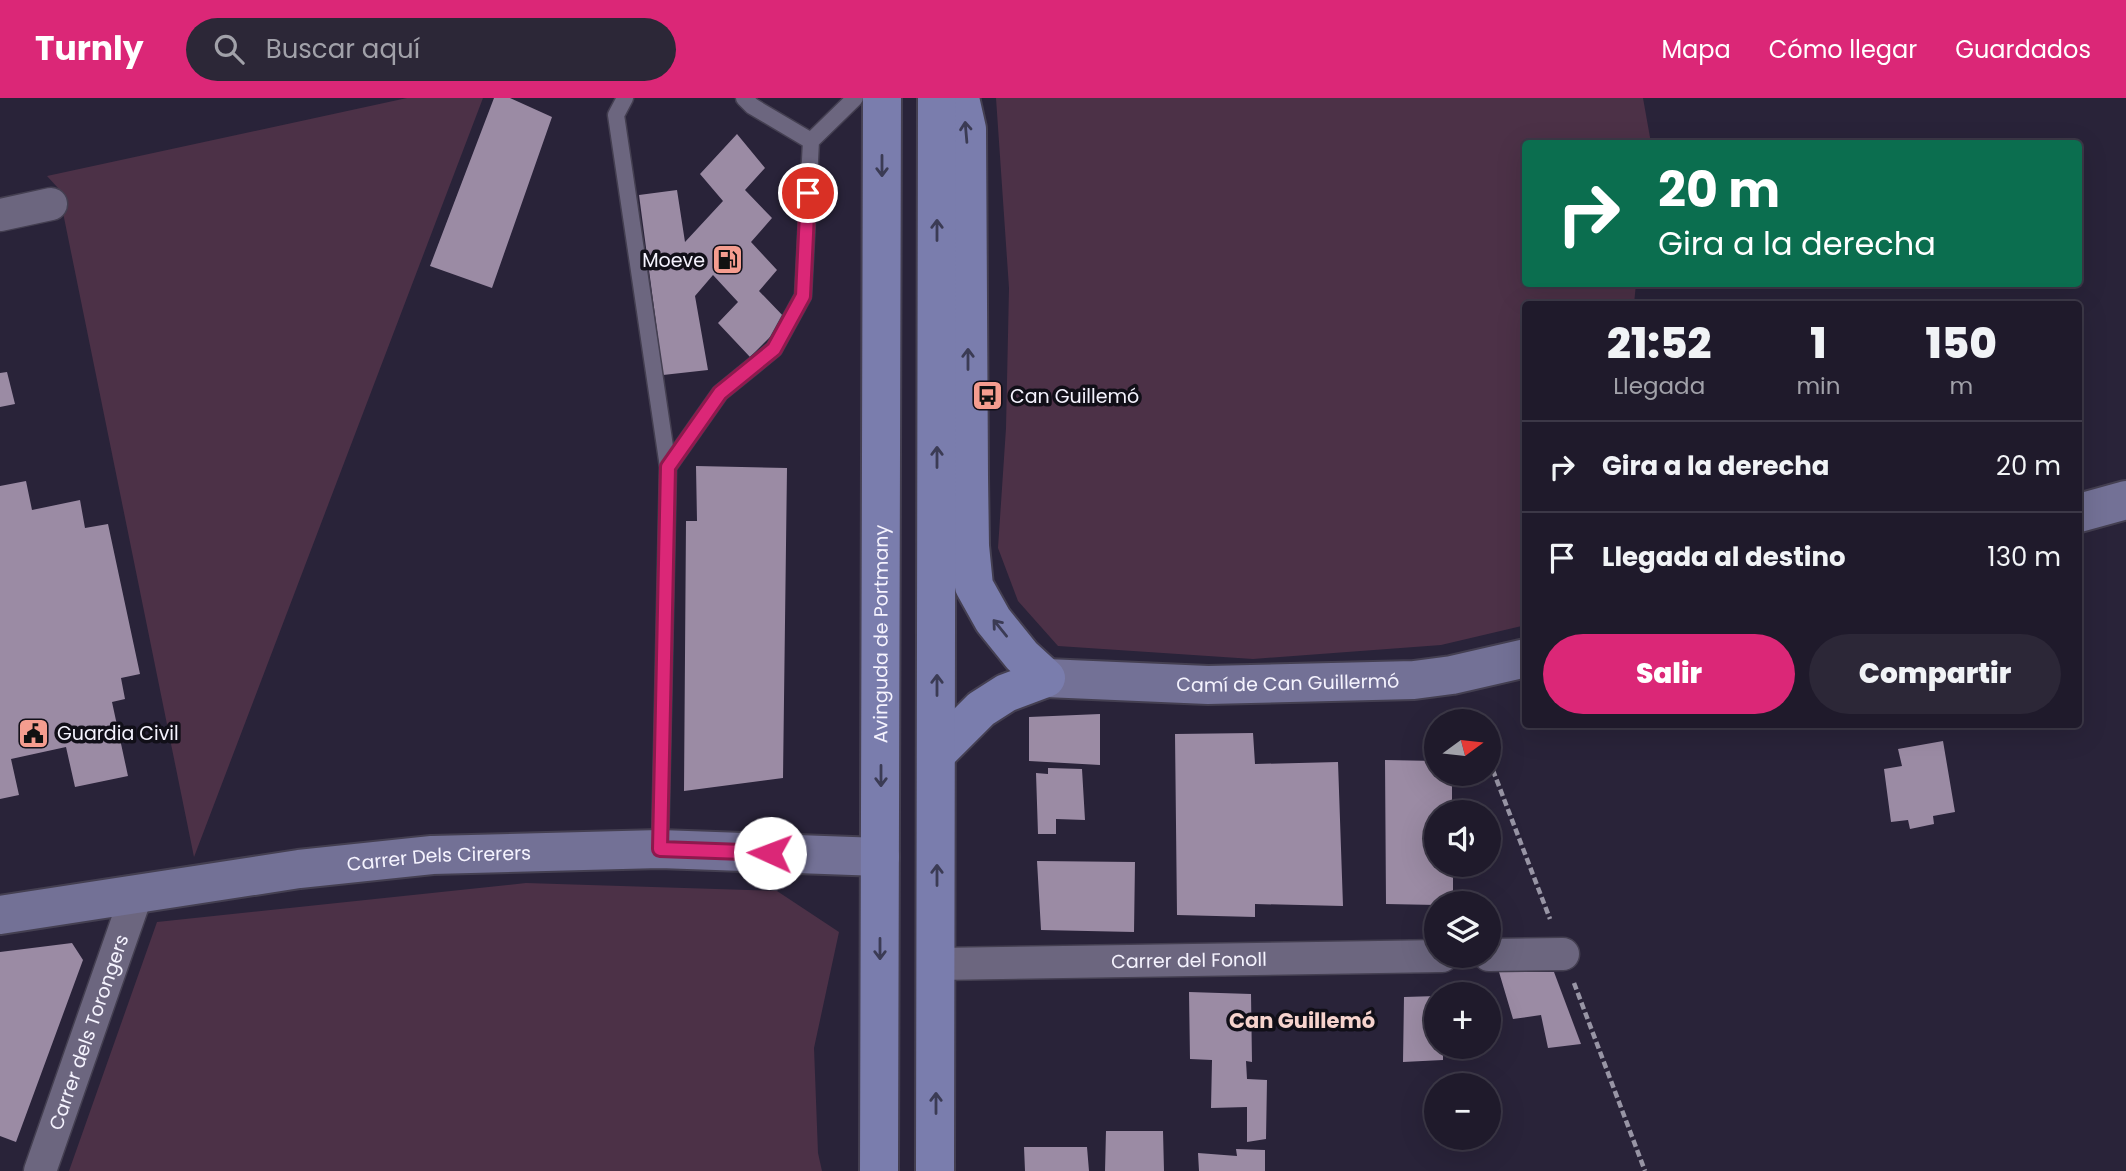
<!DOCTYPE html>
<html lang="es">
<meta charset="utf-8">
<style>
:root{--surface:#1f1a2b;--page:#2c2737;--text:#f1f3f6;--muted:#a1a1a9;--line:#3c3847;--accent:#db2777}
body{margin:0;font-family:Poppins,sans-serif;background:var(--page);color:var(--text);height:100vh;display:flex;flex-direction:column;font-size:26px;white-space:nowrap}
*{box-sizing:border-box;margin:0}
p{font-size:23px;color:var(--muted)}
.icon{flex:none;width:38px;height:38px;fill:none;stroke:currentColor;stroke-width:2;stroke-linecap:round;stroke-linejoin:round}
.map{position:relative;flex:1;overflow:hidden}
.details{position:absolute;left:1522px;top:203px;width:560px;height:427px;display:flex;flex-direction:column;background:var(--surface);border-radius:7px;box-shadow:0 7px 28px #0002,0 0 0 2px var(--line)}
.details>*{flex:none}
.top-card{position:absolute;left:1522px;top:42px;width:560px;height:147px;border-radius:7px;box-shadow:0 7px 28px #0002,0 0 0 2px var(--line);background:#0b6e4f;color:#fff;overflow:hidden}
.needle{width:46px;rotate:75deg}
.fabs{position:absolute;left:1424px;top:611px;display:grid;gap:14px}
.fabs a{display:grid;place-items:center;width:77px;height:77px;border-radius:50%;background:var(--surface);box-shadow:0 7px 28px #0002,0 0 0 2px var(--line);font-size:35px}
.pin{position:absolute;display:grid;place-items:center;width:60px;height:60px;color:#fff;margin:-30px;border:4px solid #fff;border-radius:50%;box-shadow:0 2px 7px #0007}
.me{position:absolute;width:77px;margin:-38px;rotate:272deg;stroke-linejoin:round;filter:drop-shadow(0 0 5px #0008)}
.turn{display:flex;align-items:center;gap:24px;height:147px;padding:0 21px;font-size:32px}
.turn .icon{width:91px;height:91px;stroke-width:2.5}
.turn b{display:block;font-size:49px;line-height:60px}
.eta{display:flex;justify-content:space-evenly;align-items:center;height:119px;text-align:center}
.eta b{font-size:42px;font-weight:800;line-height:49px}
.action{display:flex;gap:14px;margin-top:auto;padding:14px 21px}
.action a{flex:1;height:80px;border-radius:42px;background:var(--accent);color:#fff;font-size:28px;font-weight:800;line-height:80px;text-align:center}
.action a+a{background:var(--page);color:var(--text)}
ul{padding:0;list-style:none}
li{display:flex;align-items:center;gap:21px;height:91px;padding:0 21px;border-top:2px solid var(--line)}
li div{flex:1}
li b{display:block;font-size:26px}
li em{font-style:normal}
header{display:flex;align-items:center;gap:42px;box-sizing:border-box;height:98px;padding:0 35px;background:var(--accent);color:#fff}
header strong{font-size:33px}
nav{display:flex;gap:38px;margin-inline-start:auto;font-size:24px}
.search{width:490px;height:63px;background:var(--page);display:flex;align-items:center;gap:18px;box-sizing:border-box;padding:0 24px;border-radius:38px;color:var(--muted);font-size:26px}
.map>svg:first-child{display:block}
.green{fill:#4c3147}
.building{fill:#9b8ba4}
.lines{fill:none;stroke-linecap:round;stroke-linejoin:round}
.lane-casing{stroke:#443f51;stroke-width:19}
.street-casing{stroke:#443f51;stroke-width:35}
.secondary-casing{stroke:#443f51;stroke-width:42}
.primary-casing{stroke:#443f51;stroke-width:42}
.path{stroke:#9895a5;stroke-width:4.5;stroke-dasharray:7 3.5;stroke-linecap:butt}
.lane{stroke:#6c667f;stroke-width:16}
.street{stroke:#6c667f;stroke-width:32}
.secondary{stroke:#737196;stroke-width:38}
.primary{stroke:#7a7dad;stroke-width:38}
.oneway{stroke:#3b3b54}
.route-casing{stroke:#8e194d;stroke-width:18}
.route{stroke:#db2777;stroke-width:12}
.labels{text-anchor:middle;stroke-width:7;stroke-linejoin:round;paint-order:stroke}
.poi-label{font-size:19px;fill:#f5f3fe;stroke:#110f18;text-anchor:start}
.street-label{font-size:19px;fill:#f5f3fe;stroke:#110f18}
.neighbourhood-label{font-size:21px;font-weight:bold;fill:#f6d3cd;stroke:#110f18}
</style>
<header>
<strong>Turnly</strong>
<div class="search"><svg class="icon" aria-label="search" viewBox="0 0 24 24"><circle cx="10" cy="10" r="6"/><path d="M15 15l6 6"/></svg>Buscar aquí</div>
<nav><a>Mapa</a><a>Cómo llegar</a><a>Guardados</a></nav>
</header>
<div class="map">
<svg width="2126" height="1073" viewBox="0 0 2126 1073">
<rect width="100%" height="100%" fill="#292339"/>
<path class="green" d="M407 0H483L194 759 58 90 47 78Z
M996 0H1643L1651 45 1526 46V186H1636L1634 206H1526V527L1441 547 1253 561 1058 548 1018 503 998 450 1006 330 1009 190Z
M526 785 777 793 839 834 814 950 818 1055 822 1073H69L157 824Z"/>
<path class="building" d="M494 0H510L552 19 492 190 430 168Z
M737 36 765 70 745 92 772 120 751 144 777 172 759 193 787 222 750 259 718 225 738 204 713 177 695 198 708 272 663 277 639 97 677 92 685 144 723 103 700 76Z
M7 274 15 306 0 309V275Z
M696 368 787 370 783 680 684 693 686 423H697Z
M26 383 32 412 80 402 85 430 108 426 140 576 121 580 125 601 112 604 128 678 75 689 66 649 11 661 19 697 0 701V388Z
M1100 616V667L1029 663V619Z
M1253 635 1255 666 1338 664 1343 808 1255 806V819L1177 817 1175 636Z
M1943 643 1955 714 1933 718 1934 726 1910 731 1908 722 1891 724 1884 671 1902 668 1898 651Z
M1385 662 1437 663V676H1452V714H1437V766H1453V805H1437V807L1386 806Z
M1048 670 1082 671 1085 722 1056 721V736H1038L1036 675 1048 676Z
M1037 763 1135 764 1134 834 1041 832Z
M72 845 83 862 16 1044 0 1038V854Z
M1499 874H1554L1581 946 1548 950 1541 917 1513 921Z
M1444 889 1467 890V896H1444Z
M1189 894 1251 896 1252 964 1246 963 1247 981 1267 982 1266 1041 1247 1044V1009L1211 1010 1212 962 1190 961Z
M1437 898V948H1443V962L1403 964 1404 899Z
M1106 1033H1163L1164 1073H1105Z
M1024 1049H1087L1089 1073H1025Z
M1236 1051 1265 1052V1073H1199L1198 1055 1237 1058Z"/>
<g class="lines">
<defs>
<path id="lane" d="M625 0 616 17 668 369
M744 0 752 8 811 43
M660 751 668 369 720 295 774 251 803 198 811 43 855 0"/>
<g id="street">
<path d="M0 117 51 106"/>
<path d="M1489 857 1563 856"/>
<path id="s1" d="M937 866 1442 858"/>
<path id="s2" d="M40 1073 137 795"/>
</g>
<g id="secondary">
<path d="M2079 415 2126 402"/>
<path id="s3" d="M1046 580 1208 587 1414 582 1452 577 1526 560"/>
<path id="s4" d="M0 817 299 771 432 757 660 751 880 759"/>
</g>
<g id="primary">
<path d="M937 655 981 611 1006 595 1046 580 1022 558 993 522 974 488 970 448 969 379 967 31 960 0"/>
<path id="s5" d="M879 1073 882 0"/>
<path d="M935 1073 937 0"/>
</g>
</defs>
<use href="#lane" class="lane-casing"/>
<use href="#street" class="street-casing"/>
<use href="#secondary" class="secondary-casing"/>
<use href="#primary" class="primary-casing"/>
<path class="path" d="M1470 612 1474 623
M1489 662 1550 821
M1574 885 1645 1073"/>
<use href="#lane" class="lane"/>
<use href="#street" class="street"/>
<use href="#secondary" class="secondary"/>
<use href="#primary" class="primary"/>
</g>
<defs><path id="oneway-shaft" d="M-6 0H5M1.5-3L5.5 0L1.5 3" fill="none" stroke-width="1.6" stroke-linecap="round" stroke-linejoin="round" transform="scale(1.75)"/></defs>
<g class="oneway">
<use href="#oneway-shaft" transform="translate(966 34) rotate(-95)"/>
<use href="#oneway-shaft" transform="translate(882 68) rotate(90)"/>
<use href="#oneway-shaft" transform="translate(937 132) rotate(-90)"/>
<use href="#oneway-shaft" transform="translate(968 261) rotate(-90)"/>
<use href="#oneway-shaft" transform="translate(937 359) rotate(-90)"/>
<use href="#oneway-shaft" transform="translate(1000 530) rotate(-129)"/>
<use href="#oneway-shaft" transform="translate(937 587) rotate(-90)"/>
<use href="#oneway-shaft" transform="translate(881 678) rotate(90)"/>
<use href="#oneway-shaft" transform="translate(937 777) rotate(-90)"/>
<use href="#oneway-shaft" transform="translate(880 851) rotate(90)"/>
<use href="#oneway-shaft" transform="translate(936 1005) rotate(-90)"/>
</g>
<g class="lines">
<defs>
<path id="route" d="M770 755 660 751 668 369 720 295 774 251 803 198 808 95"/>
</defs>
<use href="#route" class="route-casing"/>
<use href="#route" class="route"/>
</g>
<defs>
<symbol id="fuel-square" viewBox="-11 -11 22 22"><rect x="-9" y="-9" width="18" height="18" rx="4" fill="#f59d8f" stroke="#110f18"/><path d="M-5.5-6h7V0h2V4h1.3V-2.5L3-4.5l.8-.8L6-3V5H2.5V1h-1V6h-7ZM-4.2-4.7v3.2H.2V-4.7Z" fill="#111"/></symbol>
<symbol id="bus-square" viewBox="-11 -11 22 22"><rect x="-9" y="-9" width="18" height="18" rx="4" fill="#f59d8f" stroke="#110f18"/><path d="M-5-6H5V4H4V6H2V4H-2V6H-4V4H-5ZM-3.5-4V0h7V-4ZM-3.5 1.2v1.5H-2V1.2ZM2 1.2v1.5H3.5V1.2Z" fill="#111"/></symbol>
<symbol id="civic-square" viewBox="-11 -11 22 22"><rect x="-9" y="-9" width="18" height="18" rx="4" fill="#f59d8f" stroke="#110f18"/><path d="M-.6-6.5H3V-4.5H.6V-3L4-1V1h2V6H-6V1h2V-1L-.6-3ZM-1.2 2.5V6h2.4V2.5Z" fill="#111"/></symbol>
</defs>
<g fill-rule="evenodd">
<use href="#fuel-square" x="710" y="144" width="35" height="35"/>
<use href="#bus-square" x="970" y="280" width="35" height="35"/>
<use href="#civic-square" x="16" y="618" width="35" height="35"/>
</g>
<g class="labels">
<g class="poi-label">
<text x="705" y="169" text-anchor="end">Moeve</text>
<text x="1010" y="305">Can Guillemó</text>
<text x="57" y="642">Guardia Civil</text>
</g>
<g class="street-label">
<text dy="7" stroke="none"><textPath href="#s5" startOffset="537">Avinguda de Portmany</textPath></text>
<text dy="7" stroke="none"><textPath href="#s3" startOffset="242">Camí de Can Guillermó</textPath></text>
<text dy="7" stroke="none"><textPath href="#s4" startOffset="443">Carrer Dels Cirerers</textPath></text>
<text dy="7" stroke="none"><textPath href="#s1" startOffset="252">Carrer del Fonoll</textPath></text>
<text dy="7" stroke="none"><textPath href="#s2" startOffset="147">Carrer dels Torongers</textPath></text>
</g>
<g class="neighbourhood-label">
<text x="1302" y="930">Can Guillemó</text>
</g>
</g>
</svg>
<div class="fabs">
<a><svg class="needle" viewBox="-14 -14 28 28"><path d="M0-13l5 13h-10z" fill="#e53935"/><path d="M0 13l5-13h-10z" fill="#a1a1a9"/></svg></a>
<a><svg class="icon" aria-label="sound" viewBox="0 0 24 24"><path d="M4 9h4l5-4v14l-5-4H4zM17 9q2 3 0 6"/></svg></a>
<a><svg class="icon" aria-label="layers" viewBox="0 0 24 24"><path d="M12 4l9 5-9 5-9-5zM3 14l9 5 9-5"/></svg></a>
<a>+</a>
<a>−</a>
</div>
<div class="pin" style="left:808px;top:95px;background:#d93025"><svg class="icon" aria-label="arrive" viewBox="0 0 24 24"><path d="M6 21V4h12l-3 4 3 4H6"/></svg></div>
<svg class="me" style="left:770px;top:755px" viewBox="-20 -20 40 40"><circle r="19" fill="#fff"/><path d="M0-13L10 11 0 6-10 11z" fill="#db2777"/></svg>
<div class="top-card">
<div class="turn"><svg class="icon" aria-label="right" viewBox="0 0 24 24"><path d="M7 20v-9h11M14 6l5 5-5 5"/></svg><div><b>20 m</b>Gira a la derecha</div></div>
</div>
<section class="details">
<div class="eta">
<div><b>21:52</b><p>Llegada</p></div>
<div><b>1</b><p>min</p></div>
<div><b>150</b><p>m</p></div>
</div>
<ul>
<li><svg class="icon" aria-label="right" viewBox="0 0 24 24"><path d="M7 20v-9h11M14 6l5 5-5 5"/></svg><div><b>Gira a la derecha</b></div><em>20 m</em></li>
<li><svg class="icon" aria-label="arrive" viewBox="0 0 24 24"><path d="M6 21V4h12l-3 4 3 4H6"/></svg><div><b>Llegada al destino</b></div><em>130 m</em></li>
</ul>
<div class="action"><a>Salir</a><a>Compartir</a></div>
</section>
</div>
